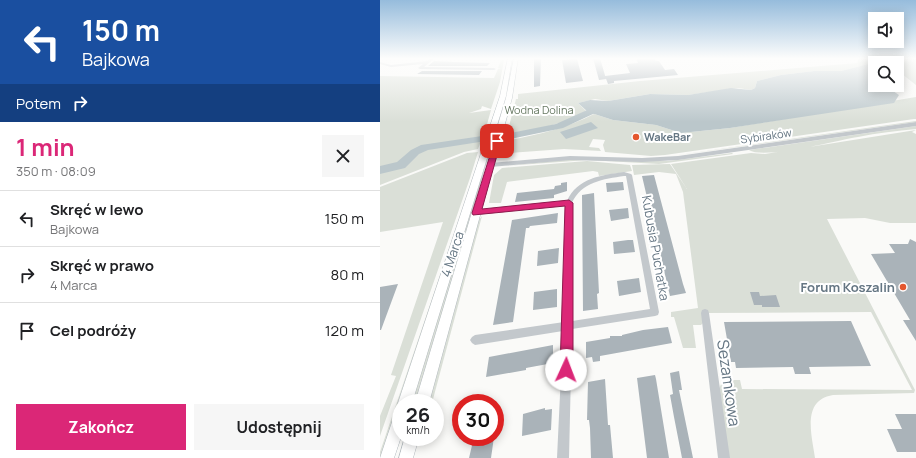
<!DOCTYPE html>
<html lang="pl">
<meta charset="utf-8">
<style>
:root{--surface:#fff;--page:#f6f6f6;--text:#202124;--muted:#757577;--line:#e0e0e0;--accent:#db2777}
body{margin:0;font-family:Manrope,sans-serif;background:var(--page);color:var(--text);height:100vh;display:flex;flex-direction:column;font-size:15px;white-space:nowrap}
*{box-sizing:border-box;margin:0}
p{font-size:13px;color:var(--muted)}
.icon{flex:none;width:22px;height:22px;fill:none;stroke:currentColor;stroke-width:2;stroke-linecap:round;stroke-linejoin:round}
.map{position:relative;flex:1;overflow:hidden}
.panel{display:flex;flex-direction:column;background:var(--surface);width:380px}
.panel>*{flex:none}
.banner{background:#1a4fa0;color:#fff;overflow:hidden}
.controls{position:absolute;left:488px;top:12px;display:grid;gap:8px}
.controls a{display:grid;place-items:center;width:36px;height:36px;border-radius:0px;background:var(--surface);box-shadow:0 2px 10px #0003;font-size:20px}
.speed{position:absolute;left:12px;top:394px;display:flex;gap:8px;font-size:20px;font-weight:700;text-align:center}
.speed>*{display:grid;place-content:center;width:52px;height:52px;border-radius:50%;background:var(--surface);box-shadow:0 2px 10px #0003;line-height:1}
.speed small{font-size:10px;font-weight:400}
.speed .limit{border:6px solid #d22;background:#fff;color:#111}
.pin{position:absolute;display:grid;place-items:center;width:34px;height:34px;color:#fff;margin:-17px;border-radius:8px;box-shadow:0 2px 6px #0006}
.me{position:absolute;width:44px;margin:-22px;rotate:2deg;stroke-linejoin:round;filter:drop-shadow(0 0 3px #0008)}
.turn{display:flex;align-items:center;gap:14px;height:84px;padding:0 16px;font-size:18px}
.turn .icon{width:52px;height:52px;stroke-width:2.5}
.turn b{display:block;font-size:28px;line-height:34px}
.then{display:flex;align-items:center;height:38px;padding:0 16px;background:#0003;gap:8px;font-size:15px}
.round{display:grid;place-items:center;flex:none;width:42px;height:42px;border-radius:0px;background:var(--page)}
.summary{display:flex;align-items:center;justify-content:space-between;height:68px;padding:0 16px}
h1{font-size:24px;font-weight:700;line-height:30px;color:var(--accent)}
.action{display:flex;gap:8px;margin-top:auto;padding:8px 16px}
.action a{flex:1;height:46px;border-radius:0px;background:var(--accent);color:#fff;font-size:16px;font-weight:700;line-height:46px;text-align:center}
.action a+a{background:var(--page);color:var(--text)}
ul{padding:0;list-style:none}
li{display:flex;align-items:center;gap:12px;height:56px;padding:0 16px;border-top:1px solid var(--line)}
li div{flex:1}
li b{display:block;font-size:15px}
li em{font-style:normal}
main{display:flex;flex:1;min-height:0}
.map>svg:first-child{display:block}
.green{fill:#dadfd7}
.water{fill:#bbc7cb}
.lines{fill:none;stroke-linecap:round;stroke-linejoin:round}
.river{fill:#bbc7cb;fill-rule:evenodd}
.building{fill:#aab3b9}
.secondary-casing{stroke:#b3babf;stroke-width:1}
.minor{fill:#c3c8cc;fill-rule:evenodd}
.tertiary{fill:#c3c8cc;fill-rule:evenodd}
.secondary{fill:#fff;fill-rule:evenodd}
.route{fill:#db2777;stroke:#8e194d}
.poi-dot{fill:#e4572e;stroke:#fff;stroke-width:1.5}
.labels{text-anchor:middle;stroke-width:4;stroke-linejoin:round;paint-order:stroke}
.far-park-label{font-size:11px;fill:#687a64;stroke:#fff}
.far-street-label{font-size:11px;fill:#657683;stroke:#fff}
.far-poi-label{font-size:11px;font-weight:bold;fill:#657683;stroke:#fff;text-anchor:start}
.street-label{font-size:13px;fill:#657683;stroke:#fff}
.poi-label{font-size:13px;font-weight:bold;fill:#657683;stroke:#fff;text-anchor:end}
.near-street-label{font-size:16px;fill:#657683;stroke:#fff}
</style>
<main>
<section class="panel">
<div class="banner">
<div class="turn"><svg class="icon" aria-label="left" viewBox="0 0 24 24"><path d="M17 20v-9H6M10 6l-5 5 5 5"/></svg><div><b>150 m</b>Bajkowa</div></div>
<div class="then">Potem<svg class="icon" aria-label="right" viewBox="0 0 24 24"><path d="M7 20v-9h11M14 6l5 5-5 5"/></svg></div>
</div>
<div class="summary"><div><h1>1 min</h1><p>350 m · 08:09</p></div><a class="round"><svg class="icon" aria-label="close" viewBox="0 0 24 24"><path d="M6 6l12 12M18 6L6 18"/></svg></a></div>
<ul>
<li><svg class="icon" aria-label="left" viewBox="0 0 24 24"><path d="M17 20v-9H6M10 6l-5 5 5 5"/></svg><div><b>Skręć w lewo</b><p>Bajkowa</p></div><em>150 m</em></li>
<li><svg class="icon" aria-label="right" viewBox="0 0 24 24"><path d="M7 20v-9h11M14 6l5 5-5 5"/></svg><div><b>Skręć w prawo</b><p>4 Marca</p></div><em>80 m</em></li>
<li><svg class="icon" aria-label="arrive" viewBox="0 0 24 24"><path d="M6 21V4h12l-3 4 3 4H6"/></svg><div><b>Cel podróży</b></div><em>120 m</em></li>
</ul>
<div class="action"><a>Zakończ</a><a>Udostępnij</a></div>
</section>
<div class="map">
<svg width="536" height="458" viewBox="0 0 536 458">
<rect width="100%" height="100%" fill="#fafaf8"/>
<path class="green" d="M479 58 493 59 492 63 461 71H434L401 75 377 81 375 88 371 90 358 88 308 95 270 94 228 101 215 99 198 103 206 111C181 126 155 129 127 134L136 99H138V94L260 81 477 63Z
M500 58H536V85L517 70V63H502Z
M121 60H124L120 82 111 109 102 106 101 109 89 113 111 110 106 128 98 149 84 152 0 185V76L114 78 118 69H121L118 68Z
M536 97V119H534L285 155 271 156 225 152 223 145 225 140 213 139 209 147 219 148 221 151 184 149 129 153 123 152 121 149 123 141C154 136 187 128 214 114L233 120 276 125 301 133 350 128Z
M536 121V122L285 157Z
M536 126V129C517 131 497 133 478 137 458 140 384 160 369 150Z
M536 130 532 132 536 134V223H510L485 218 447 219 535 390 534 393 453 395C421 400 432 436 435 458H348L338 391 342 382 346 380H360L362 389 532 390 491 312 325 313 323 323 321 325H313L316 348H303L294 317H291V312L318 308 303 192 296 174 279 172 254 175 252 165 290 164 307 189 291 164 371 153 385 154Z
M98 152 90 178 0 436V416L16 376 11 375 63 222 0 232V187L87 153Z
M352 153 353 154 279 164 207 160 125 166 190 159 288 161Z
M207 161 250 165 252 171 219 176 218 172 213 171 127 182 121 203H109L114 175 122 168Z
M100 177H103L36 403H31Z
M93 178 1 458H0V452Z
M102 216 52 403H48L98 221Z"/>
<path class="water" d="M493 58H500L502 63H495V85H504L519 95 514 103 350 128 301 133 276 125 233 120 208 112 198 103 210 100 228 101 270 94 308 95 351 88 371 90 375 88 377 81 401 75 434 71H461L492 63Z
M211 122 218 128 186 139 180 132Z"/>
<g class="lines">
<path class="river" d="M225 102 228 103V107L183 128 125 140 120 137 125 134 176 124Z
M102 136 107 139 106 141 48 150 39 154 25 168 0 174V166L17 162 31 150 41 145Z"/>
</g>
<path class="building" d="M154 58H161L160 86 154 87Z
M213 58H220L226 79 219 80Z
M256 58H274L276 61H279L285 70 294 69 298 75 234 81V83L228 84 225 76 250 73 246 64 258 63Z
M197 59 203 81 186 83 182 60Z
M54 61 75 62 110 63 107 66H48Z
M42 71H102L99 75 37 74Z
M274 175 303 284 306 293 290 296 262 176Z
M187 182V191L174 195V198L135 202 137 193 174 189 175 186 181 185V183Z
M243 182 244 190 227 192 226 183Z
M214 193 219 293 217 294 218 309 203 311 202 195Z
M248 208 249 218 231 221 229 210Z
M178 213 177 223 150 226 149 228H146L133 322 113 325 132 220Z
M530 239 536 242V341L523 320H530L491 254 515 253 509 244H528Z
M248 240H253L255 252 234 254 233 242Z
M179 248 178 263 157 266 158 251Z
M259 278 261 292 239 296 237 281Z
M18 284 1 330H0V287Z
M177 289V307L153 310 154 292Z
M370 292H379L380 296 396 295 400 307H382V305H374Z
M471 321 491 366 429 367 431 374H415L413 367 356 368 355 362H351L344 322Z
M288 327 292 343 220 356V361L213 362 212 357 206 358V342L230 338V336H242V335L263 330Z
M173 345V363L146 368V370L106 377 109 357Z
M299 371 302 390H299L313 458H302L294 417 290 395 293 394 290 373Z
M275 375 276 379 289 458H267L257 378Z
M225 379 228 425H230L233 458H211L210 428 209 420H207L208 382Z
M165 408V410L172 409 171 430 142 436 143 414Z
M515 414H536V452H517L507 429H522Z
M94 437H114L111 458H89Z"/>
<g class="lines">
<defs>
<path id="secondary" d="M128 58H132L126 96 32 403H21V408L18 403 120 96Z
M134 58H138L132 98 49 403H35L126 98Z
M21 408V437L14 458H0L16 410Z
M25 437H39L33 458H19Z"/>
</defs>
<use href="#secondary" class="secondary-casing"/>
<path class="minor" d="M51 58H55L44 67 114 68 116 69 114 70 40 69 38 68 43 64 11 67 0 64V62L11 65 47 61Z
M244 172 251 174 252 175 279 312 278 315 275 316 192 329 189 458H177L183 331 95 345 92 343 90 340 92 337 95 335 184 322 186 206 96 215 93 213 96 211 187 201C197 178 222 175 244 172ZM244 176H246L270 309 192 321V203C201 182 224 179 244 176Z
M325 309 328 310 329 313 350 458H338L321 313 322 310Z"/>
<path class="tertiary" d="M536 122V126L298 160 262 162 190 160 100 168 97 166 100 164 190 156 262 158 298 156Z"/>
<use href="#secondary" class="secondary"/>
</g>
<linearGradient id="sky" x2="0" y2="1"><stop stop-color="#96bcdc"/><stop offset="0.48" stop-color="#fdfdfc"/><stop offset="1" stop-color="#fdfdfc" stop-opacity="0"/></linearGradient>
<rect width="536" height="122" fill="url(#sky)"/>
<path class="route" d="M115 139 121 141 102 209 189 200 193 203V370L191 374 186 376 182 374 180 370 185 206 93 215 92 213Z"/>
<g class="poi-dot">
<circle cx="256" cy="137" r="4"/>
<circle cx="523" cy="287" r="4"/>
</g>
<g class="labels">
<g class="far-park-label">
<text x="159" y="114">Wodna Dolina</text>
</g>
<g class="far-street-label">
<text transform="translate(386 136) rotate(-8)" y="4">Sybiraków</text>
</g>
<g class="far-poi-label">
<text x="264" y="141">WakeBar</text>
</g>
<g class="street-label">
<text transform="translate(276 248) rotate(80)" y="5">Kubusia Puchatka</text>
<text transform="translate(72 254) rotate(-72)" y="5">4 Marca</text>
</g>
<g class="poi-label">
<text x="515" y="292">Forum Koszalin</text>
</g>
<g class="near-street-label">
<text transform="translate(349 383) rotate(82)" y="6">Sezamkowa</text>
</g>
</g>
</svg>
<div class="controls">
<a><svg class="icon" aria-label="sound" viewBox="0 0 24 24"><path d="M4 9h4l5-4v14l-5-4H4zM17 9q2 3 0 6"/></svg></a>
<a><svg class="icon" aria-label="search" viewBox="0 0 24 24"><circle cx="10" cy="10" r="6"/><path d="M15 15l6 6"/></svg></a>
</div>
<div class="speed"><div>26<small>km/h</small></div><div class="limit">30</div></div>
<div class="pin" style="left:117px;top:141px;background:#d93025"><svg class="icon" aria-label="arrive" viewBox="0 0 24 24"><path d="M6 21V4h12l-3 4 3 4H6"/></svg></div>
<svg class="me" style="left:186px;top:370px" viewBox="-20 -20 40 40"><circle r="19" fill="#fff"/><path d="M0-13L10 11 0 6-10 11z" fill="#db2777"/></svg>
</div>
</main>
